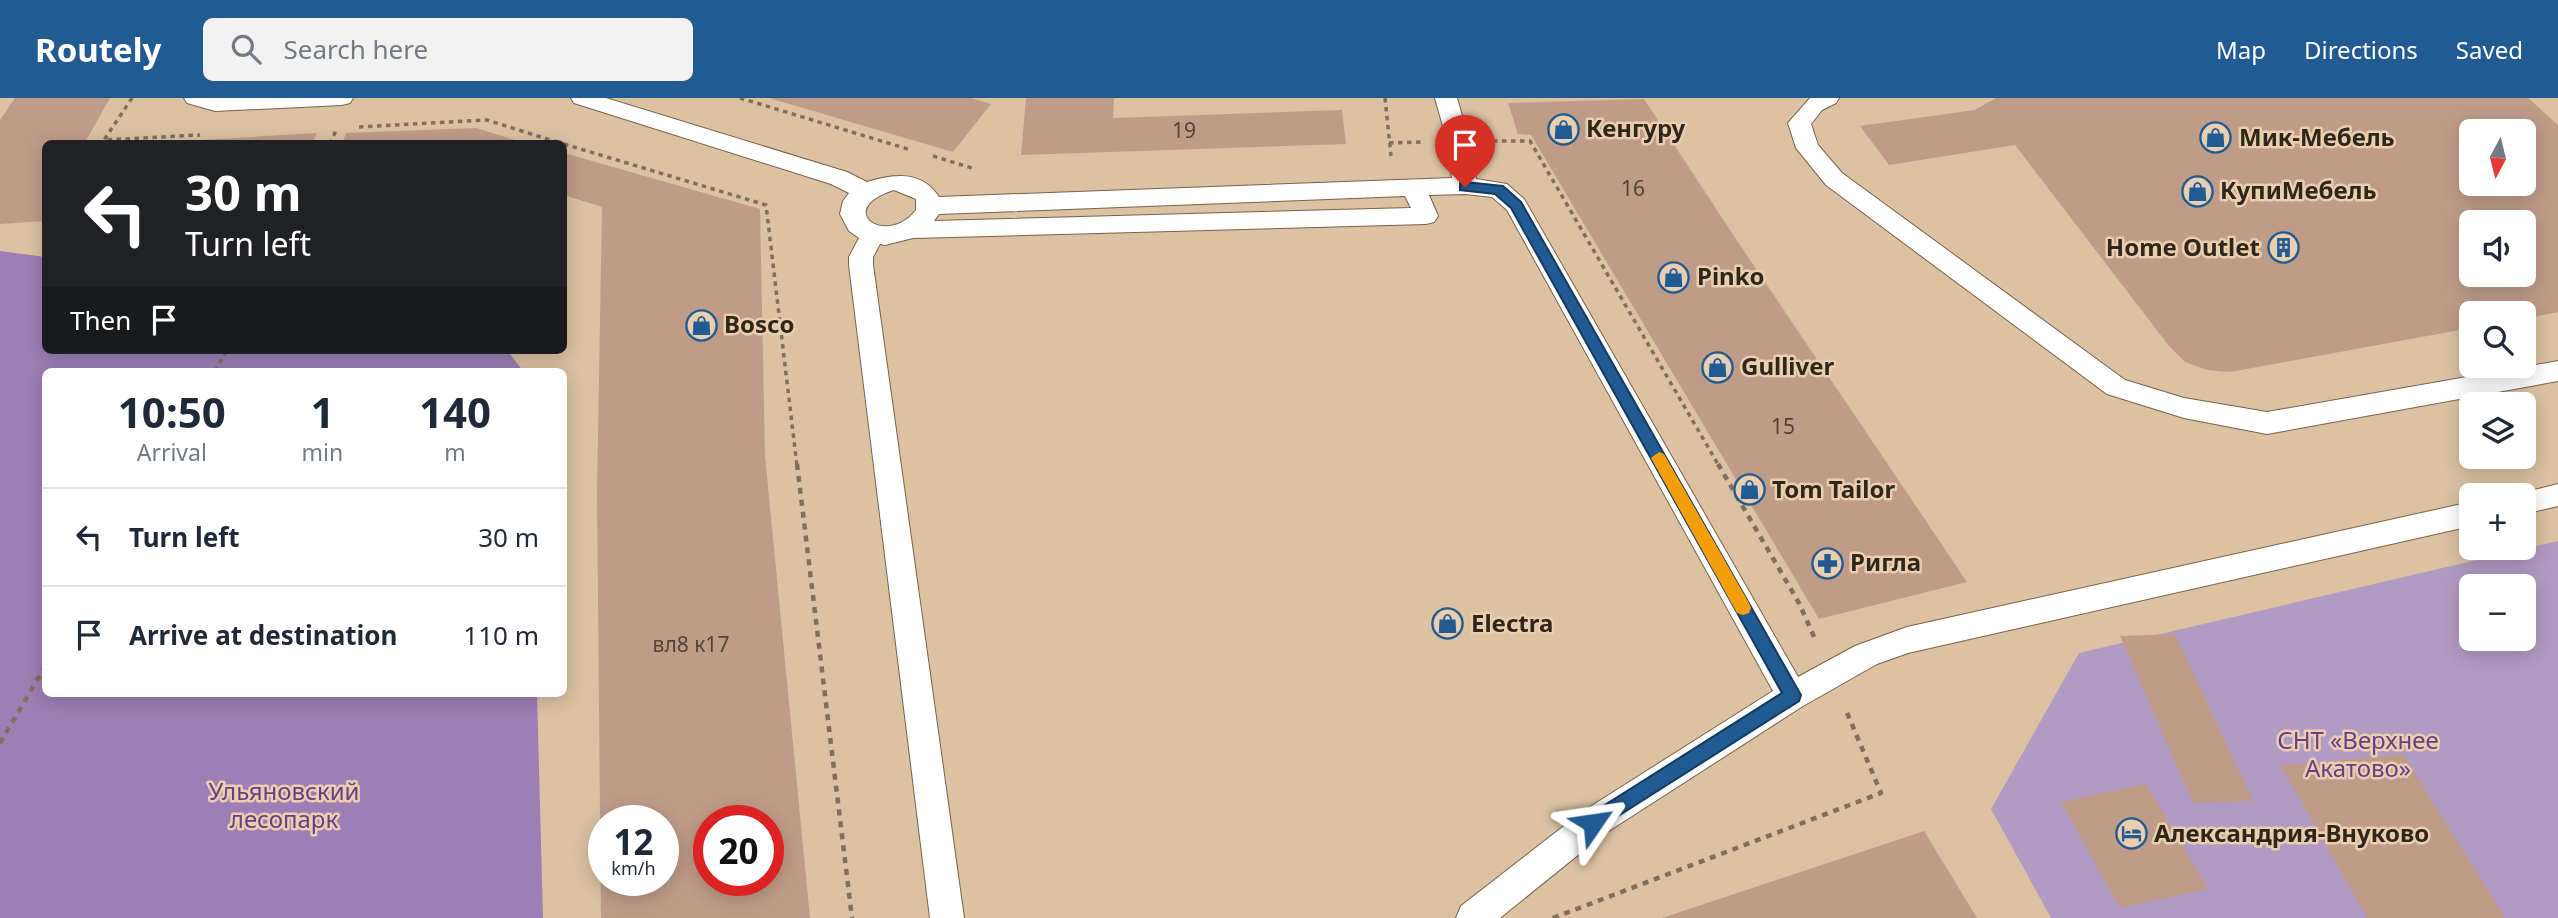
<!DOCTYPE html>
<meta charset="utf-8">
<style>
:root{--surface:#fff;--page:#f2f2f3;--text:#1f2937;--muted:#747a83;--line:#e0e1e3;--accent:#215b92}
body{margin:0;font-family:"Noto Sans",sans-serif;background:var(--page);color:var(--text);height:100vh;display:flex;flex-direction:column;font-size:26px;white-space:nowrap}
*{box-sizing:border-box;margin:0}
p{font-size:23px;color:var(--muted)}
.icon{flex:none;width:38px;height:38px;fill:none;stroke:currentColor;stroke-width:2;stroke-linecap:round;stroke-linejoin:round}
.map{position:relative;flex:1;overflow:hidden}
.side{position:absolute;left:42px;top:270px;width:525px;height:329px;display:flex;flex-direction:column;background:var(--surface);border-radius:10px;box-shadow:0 4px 18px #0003}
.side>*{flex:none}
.top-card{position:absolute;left:42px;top:42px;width:525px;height:214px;border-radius:10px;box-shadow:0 4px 18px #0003;background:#202124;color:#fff;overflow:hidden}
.needle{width:46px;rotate:187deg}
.controls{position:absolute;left:2459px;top:21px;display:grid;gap:14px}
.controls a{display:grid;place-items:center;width:77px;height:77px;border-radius:10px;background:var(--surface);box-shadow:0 4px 18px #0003;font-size:35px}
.speed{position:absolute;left:588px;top:707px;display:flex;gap:14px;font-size:35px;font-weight:700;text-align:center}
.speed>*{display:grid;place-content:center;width:91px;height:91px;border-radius:50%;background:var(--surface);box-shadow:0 4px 18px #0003;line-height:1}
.speed small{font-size:18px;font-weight:400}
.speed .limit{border:10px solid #d22;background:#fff;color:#111}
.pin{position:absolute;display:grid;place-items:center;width:60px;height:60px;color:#fff;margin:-72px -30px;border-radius:50% 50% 50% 0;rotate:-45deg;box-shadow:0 0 7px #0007}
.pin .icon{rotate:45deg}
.me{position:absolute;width:77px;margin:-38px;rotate:58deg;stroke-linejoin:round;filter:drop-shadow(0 0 5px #0008)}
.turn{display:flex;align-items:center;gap:24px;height:147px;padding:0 28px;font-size:32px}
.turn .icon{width:91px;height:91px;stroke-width:2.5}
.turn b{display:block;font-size:49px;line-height:60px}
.then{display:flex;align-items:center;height:66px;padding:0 28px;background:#0003;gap:14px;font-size:26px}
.eta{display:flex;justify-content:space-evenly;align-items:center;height:119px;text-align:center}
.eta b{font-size:42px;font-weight:700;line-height:49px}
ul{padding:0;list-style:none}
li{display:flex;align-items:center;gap:21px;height:98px;padding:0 28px;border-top:2px solid var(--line)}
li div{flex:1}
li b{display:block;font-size:26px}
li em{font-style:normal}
header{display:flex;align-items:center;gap:42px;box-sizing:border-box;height:98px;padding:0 35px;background:var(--accent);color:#fff}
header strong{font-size:33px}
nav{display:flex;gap:38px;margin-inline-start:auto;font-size:24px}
.search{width:490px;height:63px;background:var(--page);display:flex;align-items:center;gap:18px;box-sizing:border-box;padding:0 24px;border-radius:10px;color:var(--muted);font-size:26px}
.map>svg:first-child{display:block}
.green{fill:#b29bc3;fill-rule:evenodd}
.forest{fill:#9e7fb5}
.building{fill:#bf9c88;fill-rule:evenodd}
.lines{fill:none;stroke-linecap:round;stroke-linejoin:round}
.lane-casing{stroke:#7a6247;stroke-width:2}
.path-far1{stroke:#816f5a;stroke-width:3.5;stroke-dasharray:4.5 4.5;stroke-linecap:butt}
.path{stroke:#816f5a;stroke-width:4.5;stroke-dasharray:6 6;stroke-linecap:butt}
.lane{fill:#fff;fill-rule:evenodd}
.route{fill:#215b92;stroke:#153b5f;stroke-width:2}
.slow{fill:#f59e0b}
.labels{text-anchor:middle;stroke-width:5;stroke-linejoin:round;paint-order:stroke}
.number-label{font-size:21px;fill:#544436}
.poi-label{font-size:24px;font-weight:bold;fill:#30261a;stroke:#e9ceb0;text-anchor:start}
.park-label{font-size:24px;fill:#693f84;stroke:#e9ceb0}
</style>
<header>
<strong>Routely</strong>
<div class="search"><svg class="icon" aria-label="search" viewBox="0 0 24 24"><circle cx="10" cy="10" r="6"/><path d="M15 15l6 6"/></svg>Search here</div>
<nav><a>Map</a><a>Directions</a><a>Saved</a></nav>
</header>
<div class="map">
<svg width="2558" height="820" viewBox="0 0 2558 820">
<rect width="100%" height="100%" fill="#dcc1a3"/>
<path class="green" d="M2558 443V820H2051L1991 711 2079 555ZM2471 488H2524V541H2471Z"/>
<path class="forest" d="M0 153 45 159 46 252H507L523 273H46V595H537L543 820H0Z"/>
<path class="building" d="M15 0H110L84 46H46V123L0 126V22Z
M769 0H971L991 6 953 54Z
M1026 0H1114L1113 20 1342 12 1346 46 1021 57Z
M1996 0H2528L2558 27V214L2524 221V215H2471V230L2230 274 2207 272 2185 264 2169 248 2015 47 1889 67 1860 28 1975 12ZM2471 33H2524V86H2471ZM2471 124H2524V177H2471Z
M1644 1 1738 144 1967 484 1819 521 1531 37 1518 36 1508 5Z
M476 30 528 46H342L346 35Z
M317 35 312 46H183V43Z
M564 55 760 111 765 358 810 820H601L597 395 602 109 564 97ZM604 723H663V782H604ZM709 723H768V782H709Z
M2175 536 2253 703 2193 705 2120 538Z
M2403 656 2505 820H2367L2281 668Z
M2146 686 2208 791 2120 810 2061 704Z
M1924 733 1977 820H1662Z"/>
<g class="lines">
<defs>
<path id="lane" d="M184 0H353L350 5 342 7 215 13 187 5Z
M571 0H606L847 74 867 84C893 76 922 72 939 99L1452 80 1446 39 1435 0H1457L1468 39 1476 81 1507 86 1524 101 1798 579 1855 548 1907 529 2471 404V428L1908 555 1877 566 1803 608 1604 736 1500 820H1456L1461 808 1582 714 1773 593 1507 112 1492 99 1465 96 1429 97 1438 118 1434 124 1426 126 913 140 885 147 880 146 873 159V167L964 820H930L849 167V159L859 140 849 133 840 116 843 103 849 95 831 86 574 5ZM894 92 916 101V112C887 150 832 112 894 92ZM1405 98 1411 110 934 123 939 116Z
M1810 0H1839L1836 5 1822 12 1811 26 1818 47 1842 75 2125 282 2184 300 2267 314 2558 263V283L2267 336 2184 320 2107 296 1826 87 1796 50 1788 25Z
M2558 386V408L2524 416V397H2514Z"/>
</defs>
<use href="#lane" class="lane-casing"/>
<path class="path-far1" d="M132 0 104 42 200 37
M740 0 911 52
M1385 0 1391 58
M359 29 487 22 563 46
M1493 43H1530L1719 368
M1389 45 1421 44
M330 46 337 30
M564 46 766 107 797 368
M933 58 975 71
M215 273 227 252"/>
<path class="path" d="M797 366 852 820
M1718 366 1799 505 1815 541
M0 645 46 567
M1553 820 1881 695 1845 610"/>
<use href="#lane" class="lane"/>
</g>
<path class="route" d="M1465 84 1503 88 1521 104 1801 597 1799 603 1593 734 1586 732 1583 725 1586 719 1782 595 1511 110 1495 96 1460 92V85Z"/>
<path class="slow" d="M1659 354 1664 356 1749 505 1751 510 1749 515 1743 517 1737 515 1651 360Z"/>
<defs>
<symbol id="shop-ring" viewBox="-11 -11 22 22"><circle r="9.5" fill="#e9ceb0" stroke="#215b92" stroke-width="1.5"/><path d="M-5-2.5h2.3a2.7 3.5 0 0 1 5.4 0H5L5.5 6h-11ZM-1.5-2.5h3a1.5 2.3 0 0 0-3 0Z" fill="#215b92"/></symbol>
<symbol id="building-ring" viewBox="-11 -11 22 22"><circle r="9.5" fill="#e9ceb0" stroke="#215b92" stroke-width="1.5"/><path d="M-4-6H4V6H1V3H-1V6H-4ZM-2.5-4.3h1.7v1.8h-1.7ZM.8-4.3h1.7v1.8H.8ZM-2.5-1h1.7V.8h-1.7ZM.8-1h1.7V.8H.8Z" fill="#215b92"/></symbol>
<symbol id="pharmacy-ring" viewBox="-11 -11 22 22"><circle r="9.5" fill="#e9ceb0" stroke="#215b92" stroke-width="1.5"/><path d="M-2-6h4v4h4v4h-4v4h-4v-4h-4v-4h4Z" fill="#215b92"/></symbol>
<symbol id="hotel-ring" viewBox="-11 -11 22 22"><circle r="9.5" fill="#e9ceb0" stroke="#215b92" stroke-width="1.5"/><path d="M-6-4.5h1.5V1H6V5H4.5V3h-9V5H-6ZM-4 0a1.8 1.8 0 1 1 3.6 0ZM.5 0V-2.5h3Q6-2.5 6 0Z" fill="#215b92"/></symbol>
</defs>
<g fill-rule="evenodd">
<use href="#shop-ring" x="1546" y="14" width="35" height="35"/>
<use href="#shop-ring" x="2198" y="22" width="35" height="35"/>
<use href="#shop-ring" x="2180" y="76" width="35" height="35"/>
<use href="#building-ring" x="2266" y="132" width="35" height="35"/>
<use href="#shop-ring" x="1656" y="162" width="35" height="35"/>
<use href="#shop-ring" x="684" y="210" width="35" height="35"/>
<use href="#shop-ring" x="1700" y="252" width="35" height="35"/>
<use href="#shop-ring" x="1732" y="374" width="35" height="35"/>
<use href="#pharmacy-ring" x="1810" y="448" width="35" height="35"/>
<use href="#shop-ring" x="1430" y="508" width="35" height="35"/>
<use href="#hotel-ring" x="2114" y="718" width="35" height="35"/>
</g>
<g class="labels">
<g class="number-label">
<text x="1184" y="40">19</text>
<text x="1633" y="98">16</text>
<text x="1783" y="336">15</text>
<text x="691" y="554">вл8 к17</text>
</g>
<g class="poi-label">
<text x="1586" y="39">Кенгуру</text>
<text x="2239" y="48">Мик-Мебель</text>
<text x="2220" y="101">КупиМебель</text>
<text x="2260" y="158" text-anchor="end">Home Outlet</text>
<text x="1697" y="187">Pinko</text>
<text x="724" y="235">Bosco</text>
<text x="1741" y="277">Gulliver</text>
<text x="1772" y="400">Tom Tailor</text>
<text x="1850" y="473">Ригла</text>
<text x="1471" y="534">Electra</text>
<text x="2154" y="744">Александрия-Внуково</text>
</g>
<g class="park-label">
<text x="2358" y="651">СНТ «Верхнее<tspan x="2358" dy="28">Акатово»</tspan></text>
<text x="284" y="702">Ульяновский<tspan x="284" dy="28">лесопарк</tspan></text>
</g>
</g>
</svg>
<div class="controls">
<a><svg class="needle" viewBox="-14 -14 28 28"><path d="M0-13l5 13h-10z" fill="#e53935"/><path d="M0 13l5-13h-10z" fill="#747a83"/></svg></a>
<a><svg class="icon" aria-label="sound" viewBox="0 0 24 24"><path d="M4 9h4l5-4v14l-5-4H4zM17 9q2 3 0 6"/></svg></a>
<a><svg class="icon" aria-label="search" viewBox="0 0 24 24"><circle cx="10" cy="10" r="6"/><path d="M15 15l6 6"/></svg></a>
<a><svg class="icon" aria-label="layers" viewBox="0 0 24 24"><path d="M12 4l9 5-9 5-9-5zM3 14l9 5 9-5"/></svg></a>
<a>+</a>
<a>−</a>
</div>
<div class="speed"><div>12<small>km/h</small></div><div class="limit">20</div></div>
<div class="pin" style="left:1465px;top:89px;background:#d93025"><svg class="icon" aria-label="arrive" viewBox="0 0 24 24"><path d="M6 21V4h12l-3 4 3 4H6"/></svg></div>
<svg class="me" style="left:1593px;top:725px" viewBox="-20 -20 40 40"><path d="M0-17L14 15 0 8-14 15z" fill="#215b92" stroke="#fff" stroke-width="4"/></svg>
<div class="top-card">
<div class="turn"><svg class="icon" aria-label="left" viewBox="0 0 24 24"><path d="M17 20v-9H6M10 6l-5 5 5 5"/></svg><div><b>30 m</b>Turn left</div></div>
<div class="then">Then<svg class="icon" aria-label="arrive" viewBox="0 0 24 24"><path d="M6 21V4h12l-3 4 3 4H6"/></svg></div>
</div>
<section class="side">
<div class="eta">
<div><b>10:50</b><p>Arrival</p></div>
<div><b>1</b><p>min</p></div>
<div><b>140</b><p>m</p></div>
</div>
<ul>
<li><svg class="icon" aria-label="left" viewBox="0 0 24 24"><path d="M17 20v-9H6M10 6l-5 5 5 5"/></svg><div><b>Turn left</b></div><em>30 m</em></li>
<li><svg class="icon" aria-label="arrive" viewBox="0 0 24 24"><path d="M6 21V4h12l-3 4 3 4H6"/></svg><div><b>Arrive at destination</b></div><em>110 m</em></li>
</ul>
</section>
</div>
